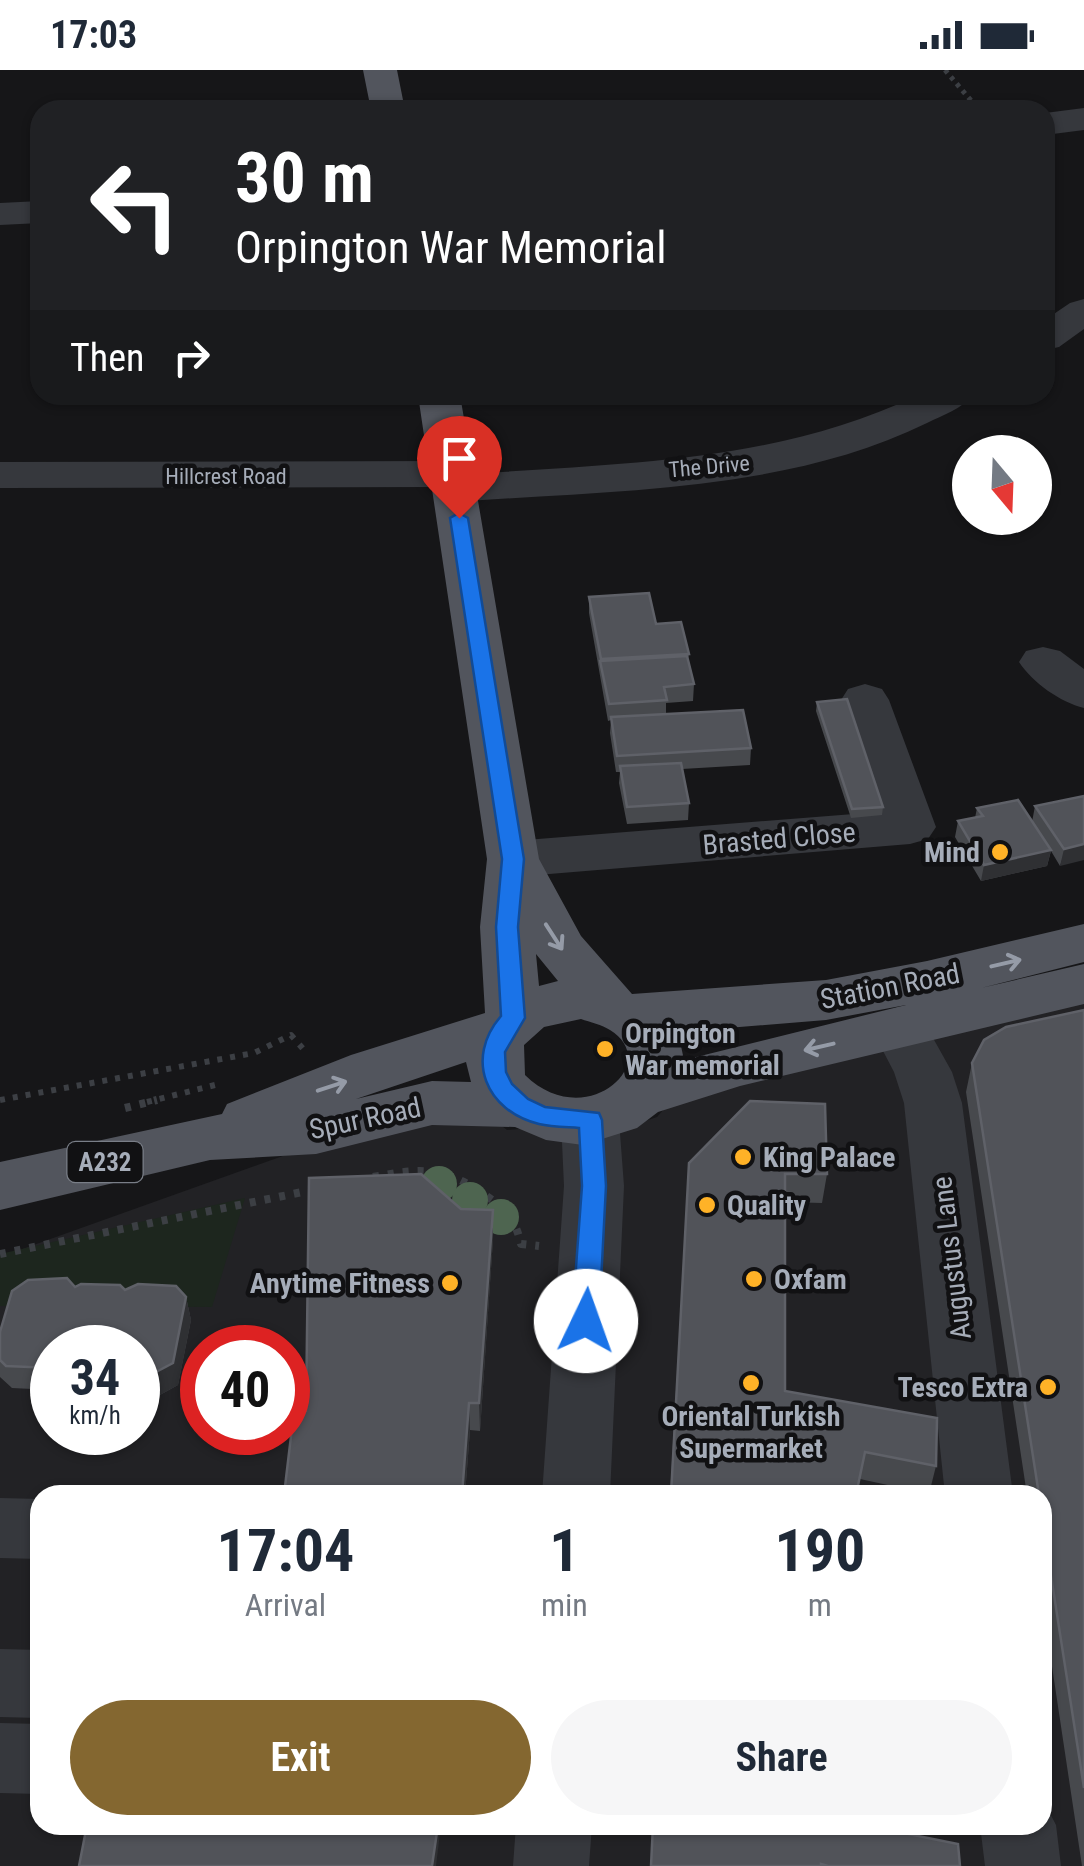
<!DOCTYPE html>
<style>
:root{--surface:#fff;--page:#f6f6f7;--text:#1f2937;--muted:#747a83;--accent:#846730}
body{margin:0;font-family:"Roboto Condensed",sans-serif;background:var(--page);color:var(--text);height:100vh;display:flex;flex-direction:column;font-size:38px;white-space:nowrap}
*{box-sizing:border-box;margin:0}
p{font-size:32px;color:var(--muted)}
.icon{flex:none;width:55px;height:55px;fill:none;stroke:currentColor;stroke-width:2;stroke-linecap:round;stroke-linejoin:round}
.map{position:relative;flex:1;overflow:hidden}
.sheet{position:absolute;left:30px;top:1415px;width:1022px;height:350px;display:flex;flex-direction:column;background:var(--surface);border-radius:30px;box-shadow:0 2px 8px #0004}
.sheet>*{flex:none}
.top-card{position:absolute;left:30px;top:30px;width:1025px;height:305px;border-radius:30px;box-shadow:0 2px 8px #0004;background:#202124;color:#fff;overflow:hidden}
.needle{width:65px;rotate:161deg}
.buttons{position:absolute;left:952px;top:365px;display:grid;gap:20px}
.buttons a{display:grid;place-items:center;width:100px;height:100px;border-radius:50%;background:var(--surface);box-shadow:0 2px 8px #0004;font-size:50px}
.speed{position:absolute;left:30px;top:1255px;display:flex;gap:20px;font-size:50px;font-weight:700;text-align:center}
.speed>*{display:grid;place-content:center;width:130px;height:130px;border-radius:50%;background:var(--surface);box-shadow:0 2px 8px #0004;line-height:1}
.speed small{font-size:25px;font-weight:400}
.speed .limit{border:15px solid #d22;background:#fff;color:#111}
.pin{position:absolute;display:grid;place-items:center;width:85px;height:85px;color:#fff;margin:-102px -42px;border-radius:50% 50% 50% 0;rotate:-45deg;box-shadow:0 0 10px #0007}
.pin .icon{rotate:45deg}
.me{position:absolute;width:110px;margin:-55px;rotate:3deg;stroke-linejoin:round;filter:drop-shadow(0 0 8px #0008)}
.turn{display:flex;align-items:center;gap:35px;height:210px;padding:0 40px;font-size:45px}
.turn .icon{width:130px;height:130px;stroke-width:2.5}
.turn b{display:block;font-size:70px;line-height:85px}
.then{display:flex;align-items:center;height:95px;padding:0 40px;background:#0003;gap:20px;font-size:38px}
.eta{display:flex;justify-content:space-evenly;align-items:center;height:170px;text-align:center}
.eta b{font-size:60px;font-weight:700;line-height:70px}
.action{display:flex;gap:20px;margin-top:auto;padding:20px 40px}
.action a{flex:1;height:115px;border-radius:60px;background:var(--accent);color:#fff;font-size:40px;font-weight:700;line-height:115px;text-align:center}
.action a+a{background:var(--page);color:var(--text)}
.status{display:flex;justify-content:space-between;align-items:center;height:70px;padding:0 50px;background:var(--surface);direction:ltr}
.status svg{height:28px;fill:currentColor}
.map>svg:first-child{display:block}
.built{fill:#222225;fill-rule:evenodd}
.green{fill:#1d261e}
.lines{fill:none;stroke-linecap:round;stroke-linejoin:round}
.path-far2{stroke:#3c3f44;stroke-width:5;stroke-dasharray:4 5;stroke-linecap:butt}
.path-far1{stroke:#3c3f44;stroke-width:6;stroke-dasharray:5 8;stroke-linecap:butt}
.path{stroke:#3c3f44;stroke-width:8;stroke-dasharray:6 9;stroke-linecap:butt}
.minor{fill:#36383d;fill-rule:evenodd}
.major{fill:#52555d;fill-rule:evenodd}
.tree{fill:#4e6550}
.wall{fill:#47494d}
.shaded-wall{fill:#2f3033}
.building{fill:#515359;stroke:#5f6168;stroke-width:2.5}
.oneway{stroke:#959ba7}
.route{fill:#1a73e8;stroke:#114b97;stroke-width:2.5}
.poi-dot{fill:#ffb227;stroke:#111113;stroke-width:4}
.labels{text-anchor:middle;stroke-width:9;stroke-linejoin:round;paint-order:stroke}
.far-street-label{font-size:22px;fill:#a6adb9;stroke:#111113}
.shield{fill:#111113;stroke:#797e87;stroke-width:2.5}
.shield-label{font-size:25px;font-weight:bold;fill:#a6adb9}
.street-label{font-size:28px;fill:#a6adb9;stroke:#111113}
.poi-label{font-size:28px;font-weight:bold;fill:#a6adb9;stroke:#111113;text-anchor:start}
</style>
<div class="status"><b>17:03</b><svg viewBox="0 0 49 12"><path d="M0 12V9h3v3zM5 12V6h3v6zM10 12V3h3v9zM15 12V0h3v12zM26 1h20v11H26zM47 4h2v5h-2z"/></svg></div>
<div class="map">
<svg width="1084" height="1796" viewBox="0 0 1084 1796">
<rect width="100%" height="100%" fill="#161618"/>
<path class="built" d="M1084 922V1796H0V1187L381 1051 477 1036 507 1060 555 1056 604 1065 657 1047 687 1013ZM52 1278H138V1362H52ZM202 1278H288V1362H202ZM40 1425H1042V1755H40Z"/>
<path class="green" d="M245 1128 212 1237 0 1236V1184Z"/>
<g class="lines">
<path class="path-far2" d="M945 0 979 40"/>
<path class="path-far1" d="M0 1030 254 983 291 965 306 982
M147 1032 215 1015"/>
<path class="path" d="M125 1038 157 1030
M373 1107C421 1098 444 1096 485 1125 507 1140 515 1149 521 1174L539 1176
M0 1184 317 1119"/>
<path class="minor" d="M1084 38V60L1045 65V43Z
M40 131V153L0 155V133Z
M1084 229V259L1059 277 1045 280V250L1070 233Z
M918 325H972C962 339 943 345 927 353 784 423 611 420 455 432L440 428 434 417 0 418V392L452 391 467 395 473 404C625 393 779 392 918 325Z
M1043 577 1060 581 1084 599V638C1060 632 1033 613 1019 592L1026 581Z
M865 614 882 619 889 630 936 757 928 769 910 774 513 807 494 802 487 789 494 776 513 771 879 742 841 630 848 619Z
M899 937 919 943 952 1002 962 1033 1013 1425H945L904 1033 894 1002 871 958 879 943Z
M590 1028 611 1034 619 1050 624 1116 610 1425H542L564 1116 561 1050 569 1034Z
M0 1428 40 1429V1489L0 1488Z
M0 1579 40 1580V1648L0 1647Z
M0 1653 40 1654V1724L0 1723Z
M1042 1728 1056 1755 1061 1796H985L980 1755H1042Z
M516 1755H592L589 1796H513Z"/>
<path class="major" d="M363 0H397L405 40H371Z
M418 325H460L539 789 581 866 632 924 826 910 927 891 1084 854V892L981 918 1084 894V934L740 1016 658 1042 637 1058 583 1075 546 1070 515 1057 432 1055 316 1084 210 1090 0 1140V1092L222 1044 227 1034 351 985 485 943 480 857 487 789ZM536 884 558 911 539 916ZM906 935 684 990 678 962 826 950ZM581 949C590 952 602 955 610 960 664 993 585 1064 525 1005L524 975 544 957ZM466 992 471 1012 432 1011 356 1029Z"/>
</g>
<g class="tree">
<circle cx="439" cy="1114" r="18"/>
<circle cx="470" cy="1130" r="18"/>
<circle cx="501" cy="1147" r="18"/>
</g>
<path class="wall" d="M589 527 656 554 689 584 688 589 694 614 693 631 666 633V644L751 678 750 695 682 699 689 733 688 750 627 754 619 713 620 702H616L610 663 611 650 608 651 589 543Z
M817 632 883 737 882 745 851 748 816 641Z
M1084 726 1060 796 1051 781 1047 796 981 811 955 767 958 751 975 748 977 738 1032 752 1035 736Z
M1084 940V1796H1082L1042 1530V1425H1027L966 1022 972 993Z
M689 1093 827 1104 822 1133 785 1132V1321L936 1396 929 1424 860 1409 670 1425Z
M493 1140V1169L480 1361 470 1360 465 1425H284L306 1341Z
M75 1217 125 1220 186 1227 191 1250 178 1315 158 1326 138 1325V1278H52V1320L12 1318 0 1307V1262Z"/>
<path class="shaded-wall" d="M1084 774V790L1060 796 1064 779Z
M1051 780 1047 796 981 811 984 795Z
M493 1140V1169L480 1361 479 1333Z
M186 1227 191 1250 178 1315 158 1326 154 1303Z
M469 1333 470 1360 465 1425H462Z
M438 1755H441L436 1796H432Z"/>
<path class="building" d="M649 523 656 554 681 552 689 584 601 589 589 527Z
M687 586 694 614 664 617 667 630 609 634 600 591Z
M847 629 883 737 852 739 817 632Z
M743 640 751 678 617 686 611 647Z
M681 693 689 733 627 737 620 696Z
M1084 726V774L1064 779 1035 736Z
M1018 730 1051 780 984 795 958 751 983 746 977 738Z
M1084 940V1718L1042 1448V1425H1039L972 993 984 970 1006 957Z
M750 1031 825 1034 827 1104H785V1321L937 1348 936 1396 865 1382 856 1425H671L689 1093Z
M421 1104 461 1139 493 1140 479 1333H469L462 1425H284L294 1341H306L309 1108Z
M67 1208 75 1217 81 1214 120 1215 125 1220 138 1214 176 1216 186 1227 173 1293 154 1303H138V1278H52V1298L6 1296 0 1290V1262L12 1221 28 1210Z
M87 1755H438L432 1796H79Z
M653 1755H864L958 1774 960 1796H828L821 1794V1796H651Z"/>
<defs><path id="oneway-shaft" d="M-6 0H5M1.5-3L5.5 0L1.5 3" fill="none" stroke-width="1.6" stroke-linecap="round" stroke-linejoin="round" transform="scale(2.5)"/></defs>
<g class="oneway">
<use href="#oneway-shaft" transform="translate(554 867) rotate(57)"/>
<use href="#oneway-shaft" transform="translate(1006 893) rotate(-13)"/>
<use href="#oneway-shaft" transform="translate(819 977) rotate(167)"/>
<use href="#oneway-shaft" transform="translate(332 1016) rotate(-18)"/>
</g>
<path class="route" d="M459 443 468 448 524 789 518 857 525 948 505 982 506 1002 512 1014 528 1029 545 1037 599 1043 602 1050 606 1116 599 1251 595 1259 586 1262 576 1259 572 1251 582 1116 579 1058C566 1057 552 1057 539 1054 486 1041 464 989 501 946L496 857 502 789 450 448Z"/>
<g class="poi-dot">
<circle cx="1000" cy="782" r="10"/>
<circle cx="605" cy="979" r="10"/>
<circle cx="743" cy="1087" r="10"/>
<circle cx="707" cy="1135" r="10"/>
<circle cx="754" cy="1209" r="10"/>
<circle cx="450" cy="1213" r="10"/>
<circle cx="751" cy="1313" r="10"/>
<circle cx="1048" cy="1317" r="10"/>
</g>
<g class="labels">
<g class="far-street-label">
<text transform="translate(709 396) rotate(-5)" y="8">The Drive</text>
<text x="226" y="414">Hillcrest Road</text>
</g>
<rect class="shield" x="67.5" y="1072" width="75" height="40" rx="8"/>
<g class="shield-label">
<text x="105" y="1101">A232</text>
</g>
<g class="street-label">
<text transform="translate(779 768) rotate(-5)" y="10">Brasted Close</text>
<text transform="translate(890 916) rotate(-11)" y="10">Station Road</text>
<text transform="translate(365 1048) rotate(-12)" y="10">Spur Road</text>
<text transform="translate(951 1188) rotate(-97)" y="10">Augustus Lane</text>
</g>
<g class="poi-label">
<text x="980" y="792" text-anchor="end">Mind</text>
<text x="625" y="973">Orpington<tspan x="625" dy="32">War memorial</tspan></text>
<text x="763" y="1097">King Palace</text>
<text x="727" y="1145">Quality</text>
<text x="774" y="1219">Oxfam</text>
<text x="430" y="1223" text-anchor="end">Anytime Fitness</text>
<text x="1028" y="1327" text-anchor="end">Tesco Extra</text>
<text x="751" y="1356" text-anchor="middle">Oriental Turkish<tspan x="751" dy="32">Supermarket</tspan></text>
</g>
</g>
</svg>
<div class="buttons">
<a><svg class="needle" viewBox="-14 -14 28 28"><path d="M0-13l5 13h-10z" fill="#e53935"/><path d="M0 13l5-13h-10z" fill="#747a83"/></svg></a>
</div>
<div class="speed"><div>34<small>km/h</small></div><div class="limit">40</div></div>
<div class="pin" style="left:459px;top:448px;background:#d93025"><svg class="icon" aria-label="arrive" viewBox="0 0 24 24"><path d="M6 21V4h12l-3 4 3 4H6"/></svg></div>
<svg class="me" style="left:586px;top:1251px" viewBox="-20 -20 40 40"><circle r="19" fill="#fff"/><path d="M0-13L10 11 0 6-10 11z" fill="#1a73e8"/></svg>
<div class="top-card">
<div class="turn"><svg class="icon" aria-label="left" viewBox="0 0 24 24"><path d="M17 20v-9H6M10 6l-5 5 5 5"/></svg><div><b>30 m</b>Orpington War Memorial</div></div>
<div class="then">Then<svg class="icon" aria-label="right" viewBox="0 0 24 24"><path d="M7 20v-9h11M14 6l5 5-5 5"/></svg></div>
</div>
<section class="sheet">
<div class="eta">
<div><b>17:04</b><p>Arrival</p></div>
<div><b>1</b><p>min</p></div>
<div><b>190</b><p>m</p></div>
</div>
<div class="action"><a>Exit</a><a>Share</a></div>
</section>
</div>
